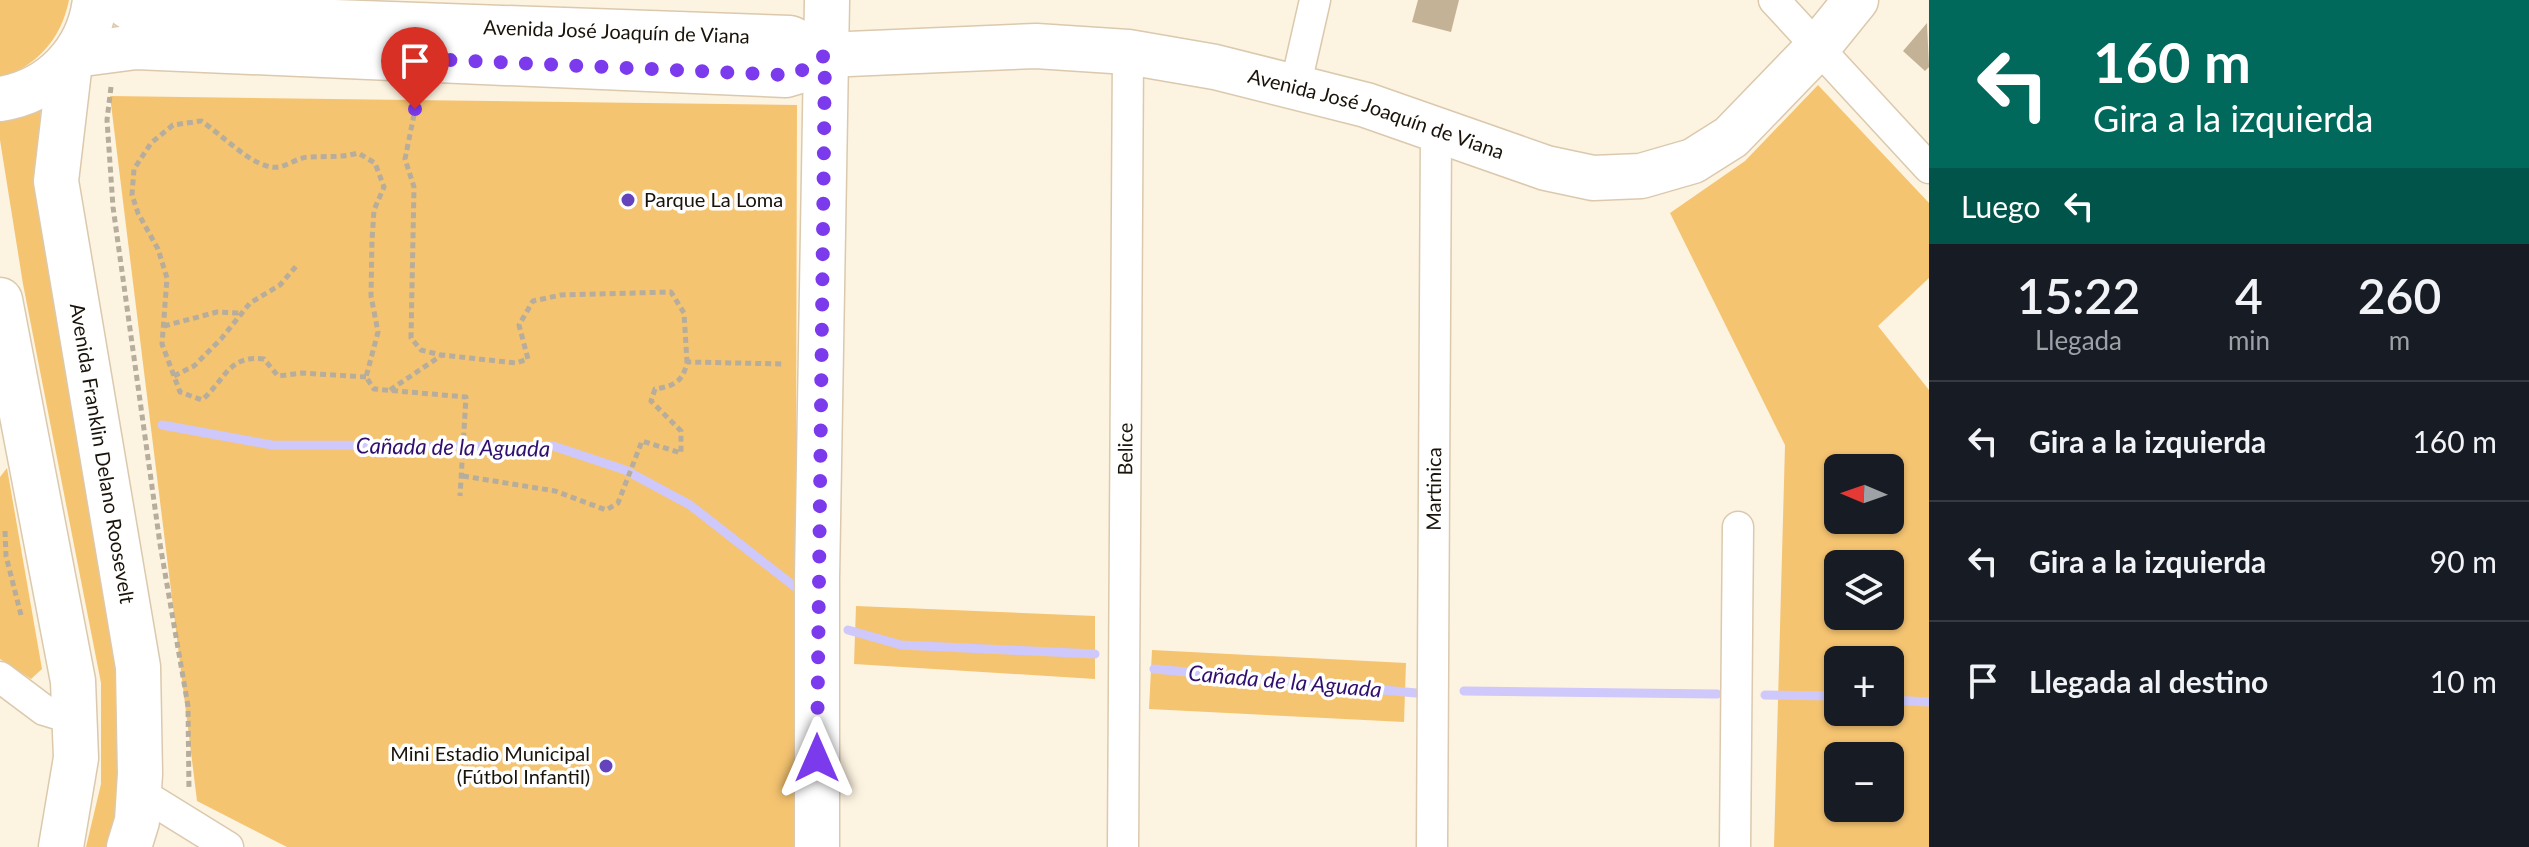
<!DOCTYPE html>
<html lang="es">
<meta charset="utf-8">
<style>
:root{--surface:#171b24;--page:#20242c;--text:#f1f3f6;--muted:#9ea1a6;--line:#363941}
body{margin:0;font-family:Lato,sans-serif;background:var(--page);color:var(--text);height:100vh;display:flex;flex-direction:column;font-size:30px;white-space:nowrap}
*{box-sizing:border-box;margin:0}
p{font-size:26px;color:var(--muted)}
.icon{flex:none;width:44px;height:44px;fill:none;stroke:currentColor;stroke-width:2;stroke-linecap:round;stroke-linejoin:round}
.map{position:relative;flex:1;overflow:hidden}
.details{display:flex;flex-direction:column;background:var(--surface);width:600px}
.details>*{flex:none}
.guide{background:#00695c;color:#fff;overflow:hidden}
.needle{width:52px;rotate:272deg}
.tools{position:absolute;left:1824px;top:454px;display:grid;gap:16px}
.tools a{display:grid;place-items:center;width:80px;height:80px;border-radius:12px;background:var(--surface);box-shadow:0 2px 6px #0004;font-size:40px}
.pin{position:absolute;display:grid;place-items:center;width:68px;height:68px;color:#fff;margin:-82px -34px;border-radius:50% 50% 50% 0;rotate:-45deg;box-shadow:0 0 8px #0007}
.pin .icon{rotate:45deg}
.me{position:absolute;width:88px;margin:-44px;rotate:0deg;stroke-linejoin:round;filter:drop-shadow(0 0 6px #0008)}
.turn{display:flex;align-items:center;gap:28px;height:168px;padding:0 32px;font-size:36px}
.turn .icon{width:104px;height:104px;stroke-width:2.5}
.turn b{display:block;font-size:56px;line-height:68px}
.then{display:flex;align-items:center;height:76px;padding:0 32px;background:#0003;gap:16px;font-size:30px}
.eta{display:flex;justify-content:space-evenly;align-items:center;height:136px;text-align:center}
.eta b{font-size:48px;font-weight:600;line-height:56px}
ul{padding:0;list-style:none}
li{display:flex;align-items:center;gap:24px;height:120px;padding:0 32px;border-top:2px solid var(--line)}
li div{flex:1}
li b{display:block;font-size:30px}
li em{font-style:normal}
main{display:flex;flex:1;min-height:0}
.map>svg:first-child{display:block}
.green{fill:#f5c471;fill-rule:evenodd}
.lines{fill:none;stroke-linecap:round;stroke-linejoin:round}
.stream{stroke:#cec8fb;stroke-width:9}
.building{fill:#c3b296}
.street-casing{stroke:#dbc9ad;stroke-width:33}
.secondary-casing{stroke:#dbc9ad;stroke-width:47}
.path{stroke:#b6ad9d;stroke-width:5;stroke-dasharray:6 4;stroke-linecap:butt}
.street{stroke:#fff;stroke-width:30}
.secondary{stroke:#fff;stroke-width:44}
.route{stroke:#7c3aed;stroke-width:14;stroke-dasharray:0 25.2}
.poi-dot{fill:#6444bd;stroke:#fff;stroke-width:3}
.labels{text-anchor:middle;stroke-width:7;stroke-linejoin:round;paint-order:stroke}
.street-label{font-size:20px;fill:#191309;stroke:#fff}
.poi-label{font-size:20px;fill:#191309;stroke:#fff;text-anchor:start}
.water-label{font-size:22px;font-style:italic;fill:#310f6e;stroke:#fff}
</style>
<main>
<div class="map">
<svg width="1929" height="847" viewBox="0 0 1929 847">
<rect width="100%" height="100%" fill="#fdf3e1"/>
<path class="green" d="M0 0H69C61 40 37 65 0 79Z
M1818 85 1929 203V278L1878 326 1929 390V847H1774L1785 445 1670 213 1745 161ZM1838 468H1890V520H1838ZM1838 564H1890V616H1838ZM1838 660H1890V712H1838ZM1838 756H1890V808H1838Z
M45 96 40 115V188L125 686V784L110 847H86L101 784V683L23 284 0 140V112Z
M110 96 797 105 795 847H287L197 801Z
M7 468 42 669 31 679 0 659V477Z
M856 606 1095 616V679L854 664Z
M1152 650 1406 663 1404 722 1149 709Z"/>
<g class="lines">
<path class="stream" d="M162 425 272 445 553 446 625 470 690 505 799 590
M848 630 901 645 1095 654
M1154 669 1416 693
M1464 691 1717 694
M1765 695 1838 696
M1890 700 1929 702"/>
</g>
<path class="building" d="M1418 0H1459L1451 32 1412 22Z
M1927 23 1929 67 1925 71 1903 51Z"/>
<g class="lines">
<defs>
<g id="street">
<path d="M1774 0 1929 168"/>
<path d="M1295 88 1315 0"/>
<path d="M0 677 44 710 77 720"/>
<path d="M139 792 228 847"/>
<path id="s1" d="M1123 847 1128 52"/>
<path id="s2" d="M1432 847 1436 131"/>
<path d="M1735 847 1738 527"/>
</g>
<g id="secondary">
<path id="s3" d="M120 0 129 7 147 12 249 19 790 38 825 55 1036 46 1128 52 1215 67 1366 105 1546 168 1593 178 1641 176 1693 161 1731 137 1818 47 1856 0"/>
<path d="M75 55 136 47 786 75 806 69 825 55"/>
<path id="s4" d="M70 62 56 181 138 667 140 774 137 821 129 847"/>
<path d="M0 99C51 91 89 52 95 0"/>
<path d="M0 300 73 681 76 758 61 847"/>
<path d="M817 847V579L827 0"/>
</g>
</defs>
<use href="#street" class="street-casing"/>
<use href="#secondary" class="secondary-casing"/>
<path class="path" d="M111 87 107 120 113 207 160 544 188 706 189 790
M418 95 405 159 414 187 411 338 421 350 441 355
M164 326 217 312 240 313
M174 376 194 366 221 339 250 303 280 285 298 264
M366 377 302 373 278 376 264 359C228 355 226 379 202 400L180 392 162 344 167 278 158 249 138 213 132 195 134 169 151 143 173 125 201 121C222 134 255 171 279 167 289 165 299 157 309 157 327 156 340 158 358 153L375 163 384 187 374 210 372 240 371 296 378 332 366 377 374 389 466 397 460 496
M390 390 442 355 516 363 528 359 519 325 533 301 561 295 671 292 684 313 687 362
M463 476 555 491 606 510 618 503 642 441 681 453V431L651 401 655 389C674 386 683 382 687 362L785 364
M5 531 6 556 21 615"/>
<use href="#street" class="street"/>
<use href="#secondary" class="secondary"/>
</g>
<g class="lines">
<path class="route" d="M415 109 426 59 786 75 806 69 825 55 817 758"/>
</g>
<g class="poi-dot">
<circle cx="628" cy="200" r="8"/>
<circle cx="606" cy="766" r="8"/>
</g>
<g class="labels">
<g class="street-label">
<text dy="7" stroke="none"><textPath href="#s3" startOffset="500">Avenida José Joaquín de Viana</textPath></text>
<text dy="7" stroke="none"><textPath href="#s3" startOffset="1272">Avenida José Joaquín de Viana</textPath></text>
<text dy="7" stroke="none"><textPath href="#s1" startOffset="398">Belice</textPath></text>
<text dy="7" stroke="none"><textPath href="#s4" startOffset="396">Avenida Franklin Delano Roosevelt</textPath></text>
<text dy="7" stroke="none"><textPath href="#s2" startOffset="358">Martinica</textPath></text>
</g>
<g class="poi-label">
<text x="644" y="207">Parque La Loma</text>
<text x="590" y="761" text-anchor="end">Mini Estadio Municipal<tspan x="590" dy="23">(Fútbol Infantil)</tspan></text>
</g>
<g class="water-label">
<text transform="translate(453 447) rotate(1)" y="8">Cañada de la Aguada</text>
<text transform="translate(1285 681) rotate(5)" y="8">Cañada de la Aguada</text>
</g>
</g>
</svg>
<div class="tools">
<a><svg class="needle" viewBox="-14 -14 28 28"><path d="M0-13l5 13h-10z" fill="#e53935"/><path d="M0 13l5-13h-10z" fill="#9ea1a6"/></svg></a>
<a><svg class="icon" aria-label="layers" viewBox="0 0 24 24"><path d="M12 4l9 5-9 5-9-5zM3 14l9 5 9-5"/></svg></a>
<a>+</a>
<a>−</a>
</div>
<div class="pin" style="left:415px;top:109px;background:#d93025"><svg class="icon" aria-label="arrive" viewBox="0 0 24 24"><path d="M6 21V4h12l-3 4 3 4H6"/></svg></div>
<svg class="me" style="left:817px;top:758px" viewBox="-20 -20 40 40"><path d="M0-17L14 15 0 8-14 15z" fill="#7c3aed" stroke="#fff" stroke-width="4"/></svg>
</div>
<section class="details">
<div class="guide">
<div class="turn"><svg class="icon" aria-label="left" viewBox="0 0 24 24"><path d="M17 20v-9H6M10 6l-5 5 5 5"/></svg><div><b>160 m</b>Gira a la izquierda</div></div>
<div class="then">Luego<svg class="icon" aria-label="left" viewBox="0 0 24 24"><path d="M17 20v-9H6M10 6l-5 5 5 5"/></svg></div>
</div>
<div class="eta">
<div><b>15:22</b><p>Llegada</p></div>
<div><b>4</b><p>min</p></div>
<div><b>260</b><p>m</p></div>
</div>
<ul>
<li><svg class="icon" aria-label="left" viewBox="0 0 24 24"><path d="M17 20v-9H6M10 6l-5 5 5 5"/></svg><div><b>Gira a la izquierda</b></div><em>160 m</em></li>
<li><svg class="icon" aria-label="left" viewBox="0 0 24 24"><path d="M17 20v-9H6M10 6l-5 5 5 5"/></svg><div><b>Gira a la izquierda</b></div><em>90 m</em></li>
<li><svg class="icon" aria-label="arrive" viewBox="0 0 24 24"><path d="M6 21V4h12l-3 4 3 4H6"/></svg><div><b>Llegada al destino</b></div><em>10 m</em></li>
</ul>
</section>
</main>
